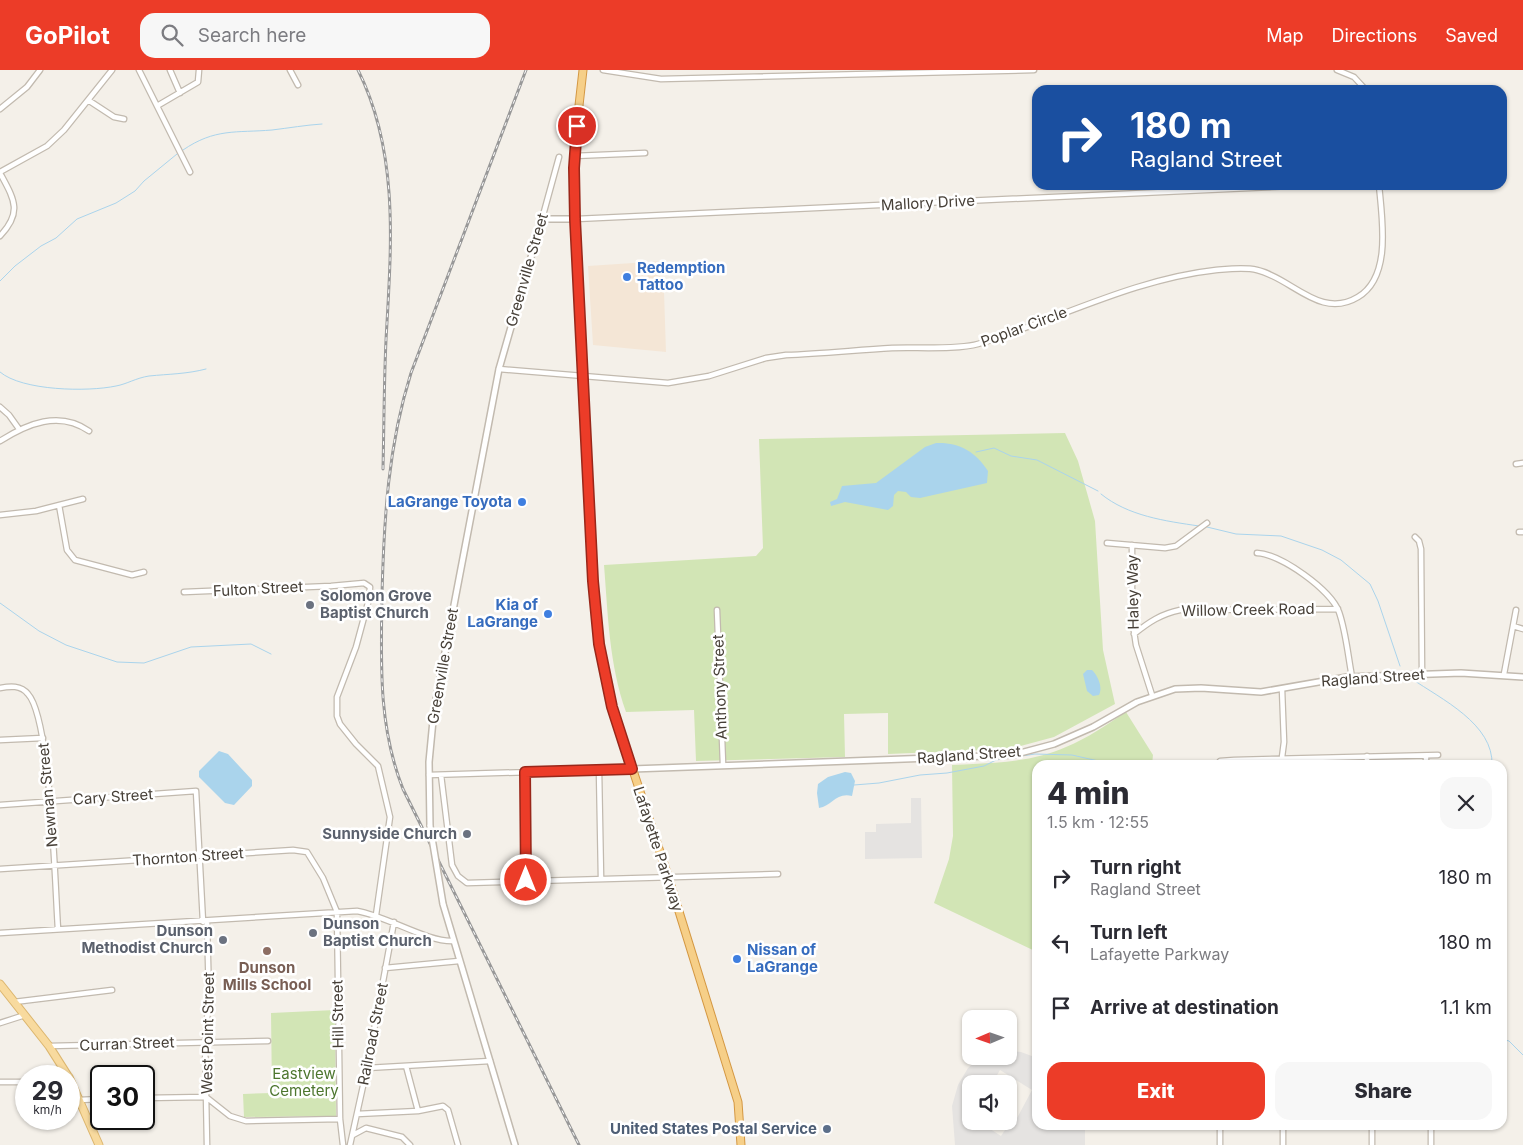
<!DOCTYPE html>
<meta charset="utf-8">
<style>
:root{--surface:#fff;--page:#f7f7f7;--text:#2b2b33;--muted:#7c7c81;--accent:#ec3c28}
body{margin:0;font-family:Inter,sans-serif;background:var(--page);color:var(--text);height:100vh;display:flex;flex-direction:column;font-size:19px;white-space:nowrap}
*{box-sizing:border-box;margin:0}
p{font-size:16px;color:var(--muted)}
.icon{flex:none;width:28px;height:28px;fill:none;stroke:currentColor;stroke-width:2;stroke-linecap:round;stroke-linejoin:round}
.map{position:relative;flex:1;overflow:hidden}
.sheet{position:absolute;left:1032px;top:690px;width:475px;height:370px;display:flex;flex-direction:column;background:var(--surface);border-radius:15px;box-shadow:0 1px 4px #0004}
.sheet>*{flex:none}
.hud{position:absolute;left:1032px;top:15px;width:475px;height:105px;border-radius:15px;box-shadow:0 1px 4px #0004;background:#1a4fa0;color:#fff;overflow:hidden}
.needle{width:32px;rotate:268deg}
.controls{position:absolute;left:962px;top:940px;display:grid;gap:10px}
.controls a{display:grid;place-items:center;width:55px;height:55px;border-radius:10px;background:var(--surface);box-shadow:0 1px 4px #0004;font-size:25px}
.speed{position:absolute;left:15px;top:995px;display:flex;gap:10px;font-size:25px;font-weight:700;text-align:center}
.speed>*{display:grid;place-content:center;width:65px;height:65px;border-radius:50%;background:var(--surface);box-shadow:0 1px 4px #0004;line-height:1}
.speed small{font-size:12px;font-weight:400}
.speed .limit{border:2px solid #111;border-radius:8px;background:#fff;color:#111}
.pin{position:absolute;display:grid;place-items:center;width:42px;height:42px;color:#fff;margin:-21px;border:2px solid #fff;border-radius:50%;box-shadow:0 1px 5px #0007}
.me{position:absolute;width:55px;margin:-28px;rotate:0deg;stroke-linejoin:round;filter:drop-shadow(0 0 4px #0008)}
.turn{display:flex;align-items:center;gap:18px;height:105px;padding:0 15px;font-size:22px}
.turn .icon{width:65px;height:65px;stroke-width:2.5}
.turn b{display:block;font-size:35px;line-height:42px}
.round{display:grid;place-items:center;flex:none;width:52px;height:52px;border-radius:15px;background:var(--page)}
.head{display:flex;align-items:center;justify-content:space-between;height:85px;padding:0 15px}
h1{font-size:30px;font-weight:800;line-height:38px}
.cta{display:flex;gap:10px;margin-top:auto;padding:10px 15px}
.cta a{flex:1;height:58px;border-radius:15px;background:var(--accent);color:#fff;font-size:20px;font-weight:800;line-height:58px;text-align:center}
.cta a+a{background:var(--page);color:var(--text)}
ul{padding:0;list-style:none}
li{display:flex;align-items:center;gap:15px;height:65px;padding:0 15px}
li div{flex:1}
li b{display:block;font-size:19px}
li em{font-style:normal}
header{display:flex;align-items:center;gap:30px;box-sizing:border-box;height:70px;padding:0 25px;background:var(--accent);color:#fff}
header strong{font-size:24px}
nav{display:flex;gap:28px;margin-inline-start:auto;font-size:18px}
.search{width:350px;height:45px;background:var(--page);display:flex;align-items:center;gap:12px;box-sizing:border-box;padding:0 18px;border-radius:15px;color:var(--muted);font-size:19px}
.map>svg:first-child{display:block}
.commercial{fill:#f4e6d6}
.green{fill:#d2e5b5}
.parking{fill:#e5e3e1;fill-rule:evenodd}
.water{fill:#aad4ec}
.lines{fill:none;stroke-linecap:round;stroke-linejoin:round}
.stream{stroke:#aad4ec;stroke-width:1}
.minor-casing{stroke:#c2baaf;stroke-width:7}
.tertiary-casing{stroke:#c2baaf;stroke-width:8}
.primary-casing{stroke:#dcb66f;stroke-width:9}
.trunk-casing{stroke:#d49843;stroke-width:9}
.minor{stroke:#fff;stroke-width:4.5}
.tertiary{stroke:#fff;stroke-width:5}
.primary{stroke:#f8da9e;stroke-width:7}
.trunk{stroke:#f6cf88;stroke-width:7}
.rail-casing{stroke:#989898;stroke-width:3}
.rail{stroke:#fff;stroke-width:1;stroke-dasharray:4;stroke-linecap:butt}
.tertiary-bridge-casing{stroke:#c2baaf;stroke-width:8;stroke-linecap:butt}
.tertiary-bridge{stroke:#fff;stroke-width:5}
.route-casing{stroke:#99271a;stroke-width:12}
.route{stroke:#ec3c28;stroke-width:9}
.shop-dot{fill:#3f7fe0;stroke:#fff;stroke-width:2}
.worship-dot{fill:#6b7280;stroke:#fff;stroke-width:2}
.education-dot{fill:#8d6e63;stroke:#fff;stroke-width:2}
.service-dot{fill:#5c6f8a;stroke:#fff;stroke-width:2}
.labels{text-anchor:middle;stroke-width:5;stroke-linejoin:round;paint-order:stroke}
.street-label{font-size:15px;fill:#474038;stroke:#fff}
.shop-label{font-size:15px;font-weight:bold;fill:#366cbe;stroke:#fff;text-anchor:start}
.worship-label{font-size:15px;font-weight:bold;fill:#5b616d;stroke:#fff;text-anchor:start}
.education-label{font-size:15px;font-weight:bold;fill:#785e54;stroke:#fff}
.park-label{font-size:15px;fill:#4d762e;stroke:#fff}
.service-label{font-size:15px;font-weight:bold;fill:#4e5e75;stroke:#fff;text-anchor:end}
</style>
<header>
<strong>GoPilot</strong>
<div class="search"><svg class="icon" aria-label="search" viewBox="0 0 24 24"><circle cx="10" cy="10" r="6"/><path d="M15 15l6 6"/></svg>Search here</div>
<nav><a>Map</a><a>Directions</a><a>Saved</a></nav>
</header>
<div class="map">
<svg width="1523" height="1075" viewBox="0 0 1523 1075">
<rect width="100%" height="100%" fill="#f4f0e9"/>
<path class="commercial" d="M663 191 666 282 593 275 588 196Z"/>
<path class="green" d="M1065 363 1078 391 1095 451 1103 580 1115 634 1054 667 1009 679 888 684V643L844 644 845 687 696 691 694 640 626 642C609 594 608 545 604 495L756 486 763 478 759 369Z
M1126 642 1153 685 1152 695H1038L1037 882 934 833 949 789 953 766 952 695C990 693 1031 693 1066 677 1088 668 1106 655 1126 642Z
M335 940 336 1046 244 1047 243 1024 272 1023 271 943Z"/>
<path class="parking" d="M911 728H921L922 788 865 789V762H876V754L911 753Z
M1009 981 1021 982 1037 988 1038 1055H1085V1075H955L952 1036 958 1015 968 998 977 990 985 986H1009ZM1000 1000 1032 1020 1016 1050 1013 1048 1001 1066 978 1051H971L970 1046 971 1014H992Z"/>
<path class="water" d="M936 373C959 372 976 382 988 401L987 413 920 428 911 427 906 422 898 421 894 425 893 436 888 440 845 432 831 436 830 432 837 429 842 416 876 413 925 377Z
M1087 600H1092C1098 606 1103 617 1099 625L1093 626 1087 621 1083 604Z
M219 681 228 684 252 710V716L234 735 225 733 199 707V701Z
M845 702 851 703 855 711 852 726C836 722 832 736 819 738L817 723 818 714 828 707Z"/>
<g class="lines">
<path class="stream" d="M183 80C215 58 236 63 272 60 289 58 306 55 322 54
M0 211 15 196 41 176 56 168 77 149 116 133 135 121 144 111 177 84
M0 302C22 321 88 322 116 316 127 314 136 308 149 306 169 304 187 304 206 299
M976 382 994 378 1011 386 1037 390 1098 421
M1101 424C1128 446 1165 451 1199 456
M1207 457 1236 464 1281 466 1322 480 1341 490 1370 514 1378 531 1400 596
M0 533 39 561 66 575 117 592 144 593 191 577 251 574 271 584
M1412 609C1441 629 1494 654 1492 695
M854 715 879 713 920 705 947 703 984 696 996 690 1035 684 1072 685 1116 695
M1502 969 1509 971 1523 985"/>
<defs>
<path id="minor" d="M139 0 190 102
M170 0 180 23
M290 0 298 15
M603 0 661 9 1034 0
M1337 0 1354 7 1366 20
M88 30 114 47 124 49
M157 36 198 12 199 0
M0 39 27 17 40 0
M574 86 645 83
M0 102 47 76 64 60 112 0
M0 103C14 129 23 142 0 166
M542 149 559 87
M576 149 1313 115
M499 299 668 313 709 306 766 288 786 285C821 284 856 280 892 278 915 277 958 280 978 274 1057 250 1133 209 1216 200 1229 199 1244 197 1257 200 1292 208 1320 250 1358 227 1392 207 1382 149 1379 115
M0 337 9 345 19 359
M0 371C27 354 59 340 89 361
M1516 394 1523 393
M59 435 67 480 75 490 132 505 144 502
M0 445 36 441 83 429
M1519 462H1523
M1415 467 1419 471 1421 479 1422 604
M1107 473 1165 478 1176 476 1207 453
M1132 475V548L1136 575 1152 625
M1257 483C1281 484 1331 520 1339 542 1346 562 1348 586 1352 607
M184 522 331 516 364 513 370 517 369 529 356 577 337 627V646L340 654 356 674 378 696 390 747 376 845
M717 540 723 694
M1513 556 1523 559
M1134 564C1149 552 1161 544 1180 540L1338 539
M1504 604 1516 540
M0 618C10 616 21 615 28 624 51 649 55 817 58 859
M0 670 43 668
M1426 686V695
M1217 695 1220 691 1234 690 1438 685
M1281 695 1284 672 1282 619
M1367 695V686
M599 700 601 808
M525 702 526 810
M429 705 632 699
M441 705 452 795 458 806 467 813 778 804
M0 735 196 721 203 852
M0 799 293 780 307 782 323 808 337 842 340 1049 343 1075
M0 863 357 841C387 846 427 872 453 871
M385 898 459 891
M14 932 112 920
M0 953 25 945
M49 976 268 971
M406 996 418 1041
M367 998 490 991
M0 1012H26
M144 1028 206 1027 230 1046 246 1051 340 1049
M79 1030 101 1029
M357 1044 418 1041 443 1036 448 1040 458 1075
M1220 1055V1075
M1283 1055V1075
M353 1065 366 1058 402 1067 410 1075
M207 1075 205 972 209 928 207 852
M350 1075 367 998 394 852
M1372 1075V1055
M1431 1075V1055"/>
<path id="tertiary" d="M632 699 1013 685 1054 674 1093 657 1137 632 1175 619 1201 618 1261 622 1347 607 1461 603 1523 607
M430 756 429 692 434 640 499 299 542 149H575
M443 834 515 1075"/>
<path id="primary" d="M0 914 49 976 68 1006
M69 1007 99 1075"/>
<path id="trunk" d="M583 0 575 71 574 111 593 511 602 591 612 637 668 806 738 1032 741 1075"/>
</defs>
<use href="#minor" class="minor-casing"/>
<use href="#tertiary" class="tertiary-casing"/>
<use href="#primary" class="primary-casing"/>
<use href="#trunk" class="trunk-casing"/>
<use href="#minor" class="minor"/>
<use href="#tertiary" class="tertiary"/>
<use href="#primary" class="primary"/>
<use href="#trunk" class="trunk"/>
<defs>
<path id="rail" d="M358 0C400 84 391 179 386 270 384 313 384 356 383 399
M526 0 411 303C388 376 384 449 382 524 381 592 378 656 403 719L579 1075"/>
</defs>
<use href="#rail" class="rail-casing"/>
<use href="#rail" class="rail"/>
<defs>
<path id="tertiary-bridge" d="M430 756 443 834"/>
</defs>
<use href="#tertiary-bridge" class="tertiary-bridge-casing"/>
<use href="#tertiary-bridge" class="tertiary-bridge"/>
</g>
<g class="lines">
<defs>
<path id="route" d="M526 810 525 702 632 699 612 637 599 574 593 511 575 149 574 98 577 56"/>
</defs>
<use href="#route" class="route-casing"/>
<use href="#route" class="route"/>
</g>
<g class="shop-dot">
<circle cx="627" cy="207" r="5"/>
<circle cx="522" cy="432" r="5"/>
<circle cx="548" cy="544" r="5"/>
<circle cx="737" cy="889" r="5"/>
</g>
<g class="worship-dot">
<circle cx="310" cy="535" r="5"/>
<circle cx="467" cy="764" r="5"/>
<circle cx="313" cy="863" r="5"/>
<circle cx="223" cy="870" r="5"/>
</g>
<circle class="education-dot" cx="267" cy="881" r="5"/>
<circle class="service-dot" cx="827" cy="1059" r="5"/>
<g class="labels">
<g class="street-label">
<text transform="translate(928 133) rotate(-3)" y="5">Mallory Drive</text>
<text transform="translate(527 200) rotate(-74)" y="5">Greenville Street</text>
<text transform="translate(1024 257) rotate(-20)" y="5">Poplar Circle</text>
<text transform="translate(258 519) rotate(-3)" y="5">Fulton Street</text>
<text transform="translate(1133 522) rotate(-91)" y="5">Haley Way</text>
<text transform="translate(1248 540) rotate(-1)" y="5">Willow Creek Road</text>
<text transform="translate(443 596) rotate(-80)" y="5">Greenville Street</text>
<text transform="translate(1373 608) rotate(-4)" y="5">Ragland Street</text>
<text transform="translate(720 617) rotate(-92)" y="5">Anthony Street</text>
<text transform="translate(969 685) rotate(-4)" y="5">Ragland Street</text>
<text transform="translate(48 725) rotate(-95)" y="5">Newnan Street</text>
<text transform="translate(113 727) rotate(-4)" y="5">Cary Street</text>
<text transform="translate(658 779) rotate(72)" y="5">Lafayette Parkway</text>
<text transform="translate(188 787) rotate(-4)" y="5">Thornton Street</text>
<text transform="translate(338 944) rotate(-91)" y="5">Hill Street</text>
<text transform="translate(208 963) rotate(-89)" y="5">West Point Street</text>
<text transform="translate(373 964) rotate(-79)" y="5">Railroad Street</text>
<text transform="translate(127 974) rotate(-2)" y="5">Curran Street</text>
</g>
<g class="shop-label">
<text x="637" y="203">Redemption<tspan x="637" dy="17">Tattoo</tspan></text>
<text x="512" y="437" text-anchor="end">LaGrange Toyota</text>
<text x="538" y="540" text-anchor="end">Kia of<tspan x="538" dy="17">LaGrange</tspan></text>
<text x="747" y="885">Nissan of<tspan x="747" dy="17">LaGrange</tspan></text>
</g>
<g class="worship-label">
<text x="320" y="531">Solomon Grove<tspan x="320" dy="17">Baptist Church</tspan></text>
<text x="457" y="769" text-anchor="end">Sunnyside Church</text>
<text x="323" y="859">Dunson<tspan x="323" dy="17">Baptist Church</tspan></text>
<text x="213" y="866" text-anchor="end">Dunson<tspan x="213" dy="17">Methodist Church</tspan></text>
</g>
<g class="education-label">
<text x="267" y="903">Dunson<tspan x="267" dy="17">Mills School</tspan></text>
</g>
<g class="park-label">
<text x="304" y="1009">Eastview<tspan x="304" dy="17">Cemetery</tspan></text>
</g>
<g class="service-label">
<text x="817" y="1064">United States Postal Service</text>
</g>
</g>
</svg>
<div class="controls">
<a><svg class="needle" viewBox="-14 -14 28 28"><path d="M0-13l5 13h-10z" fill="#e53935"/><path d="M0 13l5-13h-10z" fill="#7c7c81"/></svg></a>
<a><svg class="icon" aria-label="sound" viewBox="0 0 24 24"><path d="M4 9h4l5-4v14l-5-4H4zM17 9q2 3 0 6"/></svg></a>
</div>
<div class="speed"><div>29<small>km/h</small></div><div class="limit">30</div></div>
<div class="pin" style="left:577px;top:56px;background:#d93025"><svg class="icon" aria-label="arrive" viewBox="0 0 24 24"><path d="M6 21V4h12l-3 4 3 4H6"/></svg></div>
<svg class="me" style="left:526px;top:810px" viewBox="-20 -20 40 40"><circle r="17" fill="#ec3c28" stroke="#fff" stroke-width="3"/><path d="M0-11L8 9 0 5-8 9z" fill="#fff"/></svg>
<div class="hud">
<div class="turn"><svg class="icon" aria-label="right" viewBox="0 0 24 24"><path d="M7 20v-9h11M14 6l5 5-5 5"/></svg><div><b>180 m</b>Ragland Street</div></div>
</div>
<section class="sheet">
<div class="head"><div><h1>4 min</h1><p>1.5 km · 12:55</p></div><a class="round"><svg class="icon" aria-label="close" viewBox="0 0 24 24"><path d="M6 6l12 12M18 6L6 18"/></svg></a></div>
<ul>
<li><svg class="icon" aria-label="right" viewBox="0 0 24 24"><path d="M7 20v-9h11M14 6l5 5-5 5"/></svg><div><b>Turn right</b><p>Ragland Street</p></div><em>180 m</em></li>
<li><svg class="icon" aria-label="left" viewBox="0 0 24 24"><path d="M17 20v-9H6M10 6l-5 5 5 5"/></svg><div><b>Turn left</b><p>Lafayette Parkway</p></div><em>180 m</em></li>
<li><svg class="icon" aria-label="arrive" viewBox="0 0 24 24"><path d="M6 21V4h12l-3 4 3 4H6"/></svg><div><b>Arrive at destination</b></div><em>1.1 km</em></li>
</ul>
<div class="cta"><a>Exit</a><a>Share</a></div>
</section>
</div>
